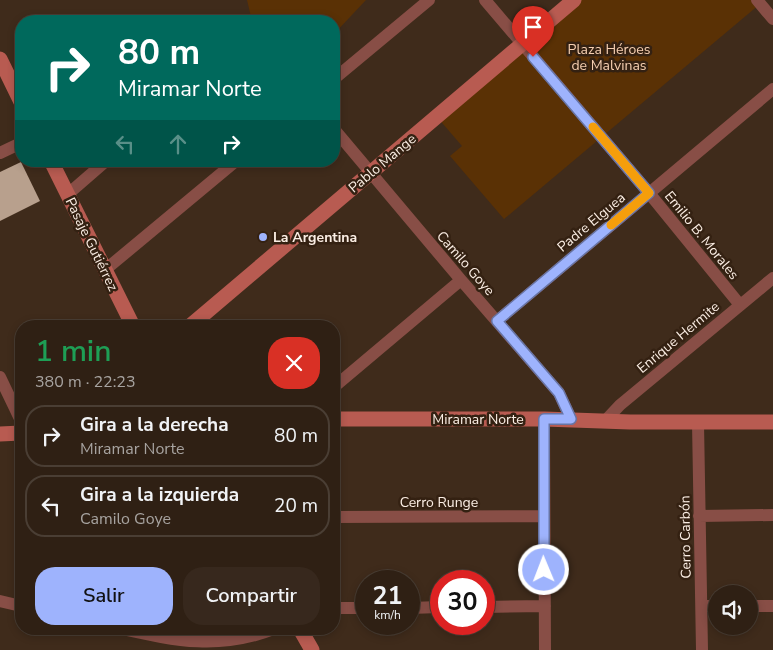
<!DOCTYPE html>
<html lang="es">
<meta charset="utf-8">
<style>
:root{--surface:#2f2014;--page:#37281d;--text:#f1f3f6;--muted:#a7a3a0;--line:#4a3e34;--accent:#9eb3fd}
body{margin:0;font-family:"Nunito Sans",sans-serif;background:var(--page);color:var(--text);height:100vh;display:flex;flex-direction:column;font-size:19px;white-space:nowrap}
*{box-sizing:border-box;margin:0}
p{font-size:16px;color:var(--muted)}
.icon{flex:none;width:28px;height:28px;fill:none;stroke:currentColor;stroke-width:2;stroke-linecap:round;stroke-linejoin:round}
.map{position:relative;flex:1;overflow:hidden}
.drawer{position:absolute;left:15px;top:320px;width:325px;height:315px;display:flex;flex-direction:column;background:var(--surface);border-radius:20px;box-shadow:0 2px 8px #0003,0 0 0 1px var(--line)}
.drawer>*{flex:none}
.top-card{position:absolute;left:15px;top:15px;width:325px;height:152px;border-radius:20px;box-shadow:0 2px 8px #0003,0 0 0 1px var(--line);background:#00695c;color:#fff;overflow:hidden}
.controls{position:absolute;left:708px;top:585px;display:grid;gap:10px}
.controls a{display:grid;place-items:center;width:50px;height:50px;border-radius:50%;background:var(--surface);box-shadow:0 2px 8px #0003,0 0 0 1px var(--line);font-size:25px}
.speed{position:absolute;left:355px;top:570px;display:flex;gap:10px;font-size:25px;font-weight:700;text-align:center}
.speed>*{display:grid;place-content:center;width:65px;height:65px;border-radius:50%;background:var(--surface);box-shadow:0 2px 8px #0003,0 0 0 1px var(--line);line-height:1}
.speed small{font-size:12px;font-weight:400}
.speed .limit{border:8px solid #d22;background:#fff;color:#111}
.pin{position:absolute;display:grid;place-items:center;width:42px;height:42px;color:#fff;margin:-51px -21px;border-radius:50% 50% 50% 0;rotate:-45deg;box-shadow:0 0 5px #0007}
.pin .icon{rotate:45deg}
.me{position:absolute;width:55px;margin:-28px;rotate:359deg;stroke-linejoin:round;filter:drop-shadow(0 0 4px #0008)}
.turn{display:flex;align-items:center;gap:18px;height:105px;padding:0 20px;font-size:22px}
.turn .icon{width:65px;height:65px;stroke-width:2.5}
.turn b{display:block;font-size:35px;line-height:42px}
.lanes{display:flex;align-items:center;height:48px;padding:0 20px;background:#0003;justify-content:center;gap:25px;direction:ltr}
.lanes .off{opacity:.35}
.round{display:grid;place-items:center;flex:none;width:52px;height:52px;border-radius:20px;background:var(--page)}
.headline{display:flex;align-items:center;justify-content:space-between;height:85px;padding:0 20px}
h1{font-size:30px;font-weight:600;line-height:38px;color:#1e9e55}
.primary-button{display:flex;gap:10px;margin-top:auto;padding:10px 20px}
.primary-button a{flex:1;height:58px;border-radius:20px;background:var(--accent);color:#111;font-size:20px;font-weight:600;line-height:58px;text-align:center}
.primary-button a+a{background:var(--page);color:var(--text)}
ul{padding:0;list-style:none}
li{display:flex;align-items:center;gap:15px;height:62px;margin:0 10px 8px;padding:0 10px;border:2px solid var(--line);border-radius:20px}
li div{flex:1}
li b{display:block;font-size:19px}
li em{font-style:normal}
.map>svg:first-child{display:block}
.green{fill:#5a3105}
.building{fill:#b8a08d}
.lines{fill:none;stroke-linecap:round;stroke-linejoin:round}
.street{stroke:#884e46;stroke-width:12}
.secondary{stroke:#b85b51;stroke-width:15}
.route-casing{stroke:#6774a4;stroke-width:12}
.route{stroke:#9eb3fd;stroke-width:9}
.slow{stroke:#f59e0b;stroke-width:9}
.poi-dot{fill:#9eb3fd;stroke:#342112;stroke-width:2}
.labels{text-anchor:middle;stroke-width:5;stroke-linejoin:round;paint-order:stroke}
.park-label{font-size:14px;fill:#f5ceb0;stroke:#342112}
.street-label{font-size:14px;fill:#fbeee4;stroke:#342112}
.poi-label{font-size:14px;font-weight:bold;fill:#fbeee4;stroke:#342112;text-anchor:start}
</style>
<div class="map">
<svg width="773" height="650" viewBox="0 0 773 650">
<rect width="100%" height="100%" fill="#3f2b1b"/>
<path class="green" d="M247 0H366L334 34V21H252Z
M574 0H757L760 4 504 219 450 156 462 146 437 117Z"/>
<path class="building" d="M21 162 40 201 0 221V172Z"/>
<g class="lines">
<path class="street" d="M485 0 649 193 740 305
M757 0 773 19
M334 79 429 0
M334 129 461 280 559 393 571 419
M0 153 21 143
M68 194 106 161
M105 270 236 161
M497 321 773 89
M0 377 21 421
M334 387 461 280
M544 419 545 650
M605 421 620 405 773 278
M698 423 702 650
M699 516 773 515
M334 517 544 516
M0 601 21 606
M702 606H716
M749 606H773
M484 607 545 606
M334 608H366
M409 608 441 607
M122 629C177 641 219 650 274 629"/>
<path class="secondary" d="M0 59 21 102
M51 161 133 326
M190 326 574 0
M334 419H544L630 422H773
M0 434 21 433
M300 629 312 650"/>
</g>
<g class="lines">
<defs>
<path id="route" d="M533 57 649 193 497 321 559 393 571 419H544V570"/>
</defs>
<use href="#route" class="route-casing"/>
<use href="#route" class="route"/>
<path class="slow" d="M593 127 649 193 611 225"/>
</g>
<circle class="poi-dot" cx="263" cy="237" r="5"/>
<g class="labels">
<g class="park-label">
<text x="609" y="54">Plaza Héroes<tspan x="609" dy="16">de Malvinas</tspan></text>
</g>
<g class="street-label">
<text transform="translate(382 163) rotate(-40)" y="5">Pablo Mange</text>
<text transform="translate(591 222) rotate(-40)" y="5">Padre Elguea</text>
<text transform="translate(702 235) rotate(51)" y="5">Emilio B. Morales</text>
<text transform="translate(92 244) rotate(64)" y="5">Pasaje Gutiérrez</text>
<text transform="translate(466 263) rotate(49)" y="5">Camilo Goye</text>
<text transform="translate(678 337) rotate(-40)" y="5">Enrique Hermite</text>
<text x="478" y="424">Miramar Norte</text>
<text x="439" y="507">Cerro Runge</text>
<text transform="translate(685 537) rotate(-91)" y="5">Cerro Carbón</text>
</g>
<g class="poi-label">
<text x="273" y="242">La Argentina</text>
</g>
</g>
</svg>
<div class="controls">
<a><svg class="icon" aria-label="sound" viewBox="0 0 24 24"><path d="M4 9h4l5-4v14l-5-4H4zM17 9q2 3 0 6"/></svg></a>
</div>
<div class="speed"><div>21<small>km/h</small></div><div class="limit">30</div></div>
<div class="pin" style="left:533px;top:57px;background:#d93025"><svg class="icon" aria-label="arrive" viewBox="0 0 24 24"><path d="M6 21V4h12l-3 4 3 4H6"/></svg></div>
<svg class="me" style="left:544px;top:570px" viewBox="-20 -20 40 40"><circle r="17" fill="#9eb3fd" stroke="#fff" stroke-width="3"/><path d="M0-11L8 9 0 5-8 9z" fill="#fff"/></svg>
<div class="top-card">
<div class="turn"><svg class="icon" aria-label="right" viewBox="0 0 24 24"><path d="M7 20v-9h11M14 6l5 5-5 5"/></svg><div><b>80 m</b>Miramar Norte</div></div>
<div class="lanes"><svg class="icon off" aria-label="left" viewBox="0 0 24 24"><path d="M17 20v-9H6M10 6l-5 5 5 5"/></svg><svg class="icon off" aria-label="ahead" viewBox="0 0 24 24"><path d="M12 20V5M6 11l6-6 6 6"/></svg><svg class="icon" aria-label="right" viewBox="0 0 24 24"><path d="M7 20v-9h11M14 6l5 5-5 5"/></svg></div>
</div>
<section class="drawer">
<div class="headline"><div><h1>1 min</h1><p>380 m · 22:23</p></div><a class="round" style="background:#d93025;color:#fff"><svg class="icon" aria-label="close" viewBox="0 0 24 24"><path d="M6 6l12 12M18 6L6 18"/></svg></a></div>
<ul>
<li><svg class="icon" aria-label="right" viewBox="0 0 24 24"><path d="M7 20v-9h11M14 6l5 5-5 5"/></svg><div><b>Gira a la derecha</b><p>Miramar Norte</p></div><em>80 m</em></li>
<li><svg class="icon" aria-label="left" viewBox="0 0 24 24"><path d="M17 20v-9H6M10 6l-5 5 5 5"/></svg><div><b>Gira a la izquierda</b><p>Camilo Goye</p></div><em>20 m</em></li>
</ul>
<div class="primary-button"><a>Salir</a><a>Compartir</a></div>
</section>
</div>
